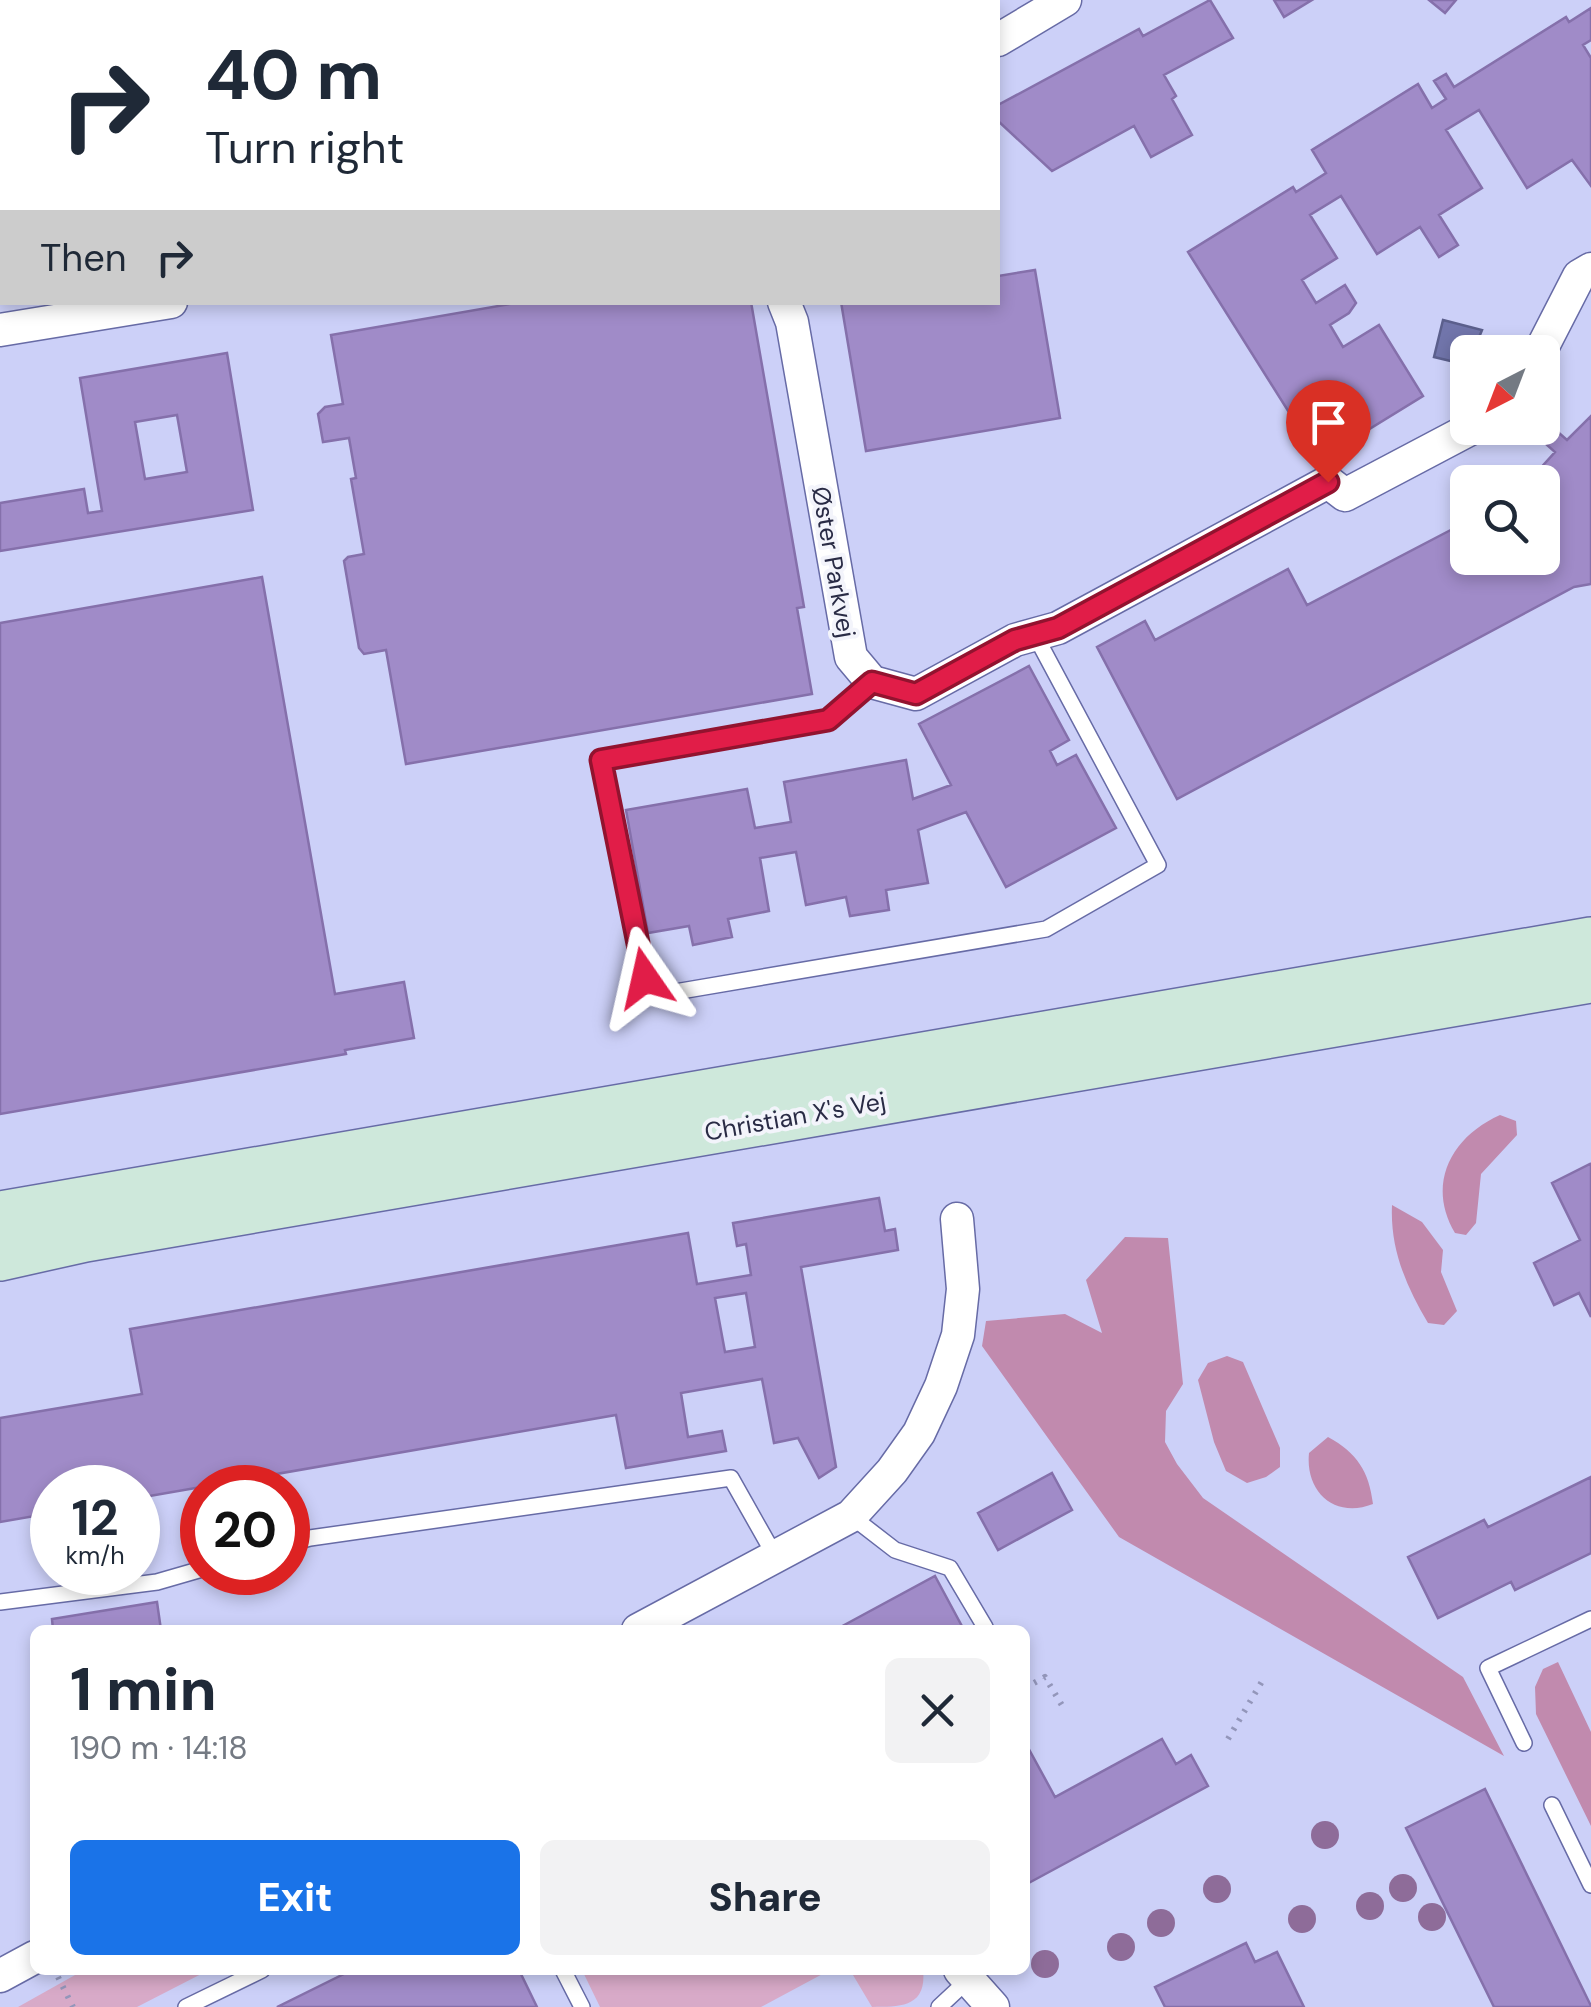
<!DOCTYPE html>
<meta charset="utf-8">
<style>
:root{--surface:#fff;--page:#f2f2f3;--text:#1f2937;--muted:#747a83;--accent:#1a73e8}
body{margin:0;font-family:"DM Sans",sans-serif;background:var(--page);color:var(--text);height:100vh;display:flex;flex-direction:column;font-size:38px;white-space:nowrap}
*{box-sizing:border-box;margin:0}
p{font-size:32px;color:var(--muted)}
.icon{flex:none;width:55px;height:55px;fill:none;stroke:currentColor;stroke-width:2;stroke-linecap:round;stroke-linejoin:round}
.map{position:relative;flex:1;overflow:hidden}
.panel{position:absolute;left:30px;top:1625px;width:1000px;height:350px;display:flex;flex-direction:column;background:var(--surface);border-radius:15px;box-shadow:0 5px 15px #0003}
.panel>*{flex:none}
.guide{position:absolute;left:0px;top:0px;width:1000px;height:305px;box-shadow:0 5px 15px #0003;background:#fff;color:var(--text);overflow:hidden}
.needle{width:65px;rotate:222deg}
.buttons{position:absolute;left:1450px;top:335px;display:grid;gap:20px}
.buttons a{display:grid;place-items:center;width:110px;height:110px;border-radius:15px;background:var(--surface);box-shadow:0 5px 15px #0003;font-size:50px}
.speed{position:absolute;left:30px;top:1465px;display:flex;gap:20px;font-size:50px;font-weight:700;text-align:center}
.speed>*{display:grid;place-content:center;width:130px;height:130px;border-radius:50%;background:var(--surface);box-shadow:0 5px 15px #0003;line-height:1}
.speed small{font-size:25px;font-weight:400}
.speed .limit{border:15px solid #d22;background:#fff;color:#111}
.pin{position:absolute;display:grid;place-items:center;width:85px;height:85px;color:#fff;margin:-102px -42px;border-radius:50% 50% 50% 0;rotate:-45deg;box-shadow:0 0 10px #0007}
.pin .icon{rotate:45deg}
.me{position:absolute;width:110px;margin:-55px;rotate:349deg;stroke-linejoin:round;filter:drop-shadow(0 0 8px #0008)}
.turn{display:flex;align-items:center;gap:35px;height:210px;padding:0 40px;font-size:45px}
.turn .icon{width:130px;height:130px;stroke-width:2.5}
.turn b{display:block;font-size:70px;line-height:85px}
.then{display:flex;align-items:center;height:95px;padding:0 40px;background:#0003;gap:20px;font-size:38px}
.round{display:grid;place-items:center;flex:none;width:105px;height:105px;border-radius:15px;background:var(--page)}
.summary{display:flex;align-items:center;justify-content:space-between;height:170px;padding:0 40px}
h1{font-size:60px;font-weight:800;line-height:75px}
.button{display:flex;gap:20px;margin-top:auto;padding:20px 40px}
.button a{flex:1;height:115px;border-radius:15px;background:var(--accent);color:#fff;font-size:40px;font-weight:800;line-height:115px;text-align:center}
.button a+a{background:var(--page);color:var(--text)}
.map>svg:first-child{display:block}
.green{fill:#d8aac8}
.forest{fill:#c18aae}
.water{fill:#7175ab;stroke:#5b5f8c;stroke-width:2.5}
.building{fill:#a08bc8;stroke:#8570ab;stroke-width:2.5;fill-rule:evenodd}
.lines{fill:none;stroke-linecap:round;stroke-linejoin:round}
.lane-casing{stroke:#676ba6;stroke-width:18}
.street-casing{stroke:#676ba6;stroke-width:35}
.secondary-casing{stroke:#676ba6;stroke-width:48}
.path{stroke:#9396ba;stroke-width:6;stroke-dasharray:2.5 8;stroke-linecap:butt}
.lane{stroke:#fff;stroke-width:15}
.street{stroke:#fff;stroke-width:32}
.secondary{stroke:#cee8db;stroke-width:45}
.tree{fill:#8e6c99}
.route-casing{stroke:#92132f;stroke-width:25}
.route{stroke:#e11d48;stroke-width:18}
.labels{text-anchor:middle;stroke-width:8;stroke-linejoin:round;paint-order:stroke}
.street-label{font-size:25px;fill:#292b45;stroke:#f3f4fb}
</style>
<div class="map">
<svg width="1591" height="2007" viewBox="0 0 1591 2007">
<rect width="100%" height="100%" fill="#ccd0f8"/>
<path class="green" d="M84 1970H209L137 2007H18Z
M582 1970H830L761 2007H600Z
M850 1970H923C927 2007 901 2007 872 2007Z"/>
<path class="forest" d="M1500 1115 1516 1121 1517 1135 1481 1174 1476 1223 1466 1235 1455 1233C1426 1184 1451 1137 1500 1115Z
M1392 1205 1422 1222 1443 1250 1441 1272 1457 1311 1444 1325 1428 1323C1406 1286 1390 1249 1392 1205Z
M1125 1237 1168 1238 1183 1384 1166 1411 1165 1442 1177 1464 1203 1498 1463 1677 1504 1756 1119 1537 982 1346 986 1321 1065 1314 1102 1333 1086 1280Z
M1227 1356 1243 1362 1280 1448V1467L1266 1477 1247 1483 1226 1471 1214 1442 1198 1380 1208 1363Z
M1328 1437C1357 1453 1369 1471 1373 1504 1335 1519 1305 1492 1309 1453Z
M1558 1662 1591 1732V1826L1536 1714 1535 1687 1543 1669Z"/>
<path class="water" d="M1443 320 1482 330 1473 352H1468L1467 365 1434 357Z"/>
<path class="building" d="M0 0 22 2H2L0 200Z
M447 0H619L620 2H436Z
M1210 0 1233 38 1164 75 1176 96 1172 99 1192 135 1151 157 1134 126 1052 171 998 121V105L1139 29 1143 36Z
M1274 0H1312L1284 17Z
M1429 0H1456L1445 13Z
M1591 8V40L1583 45 1591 58V186L1572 160 1527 188 1479 110 1446 130 1482 188 1439 215 1458 245 1439 257 1420 227 1377 254 1341 196 1310 215 1337 258 1302 280 1316 303 1345 285 1356 303 1349 313 1330 325 1343 347 1379 325 1423 396 1319 460 1188 252 1293 187 1296 192 1326 173 1312 150 1418 84 1432 108 1446 99 1434 81 1446 74 1454 87 1566 17 1569 22Z
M1035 270 1060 418 866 451 841 302H998V276Z
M521 302H751L804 607 797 608 812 694 406 764 386 650 364 654 359 648 344 561 348 557 364 554 351 479 356 478 349 438 323 442 318 414 325 407 343 404 331 335Z
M227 353 253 510 0 551V503L84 489 88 513 102 511 80 378ZM177 415 187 472 145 479 135 422Z
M1591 416V584L1574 587 1177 799 1097 647 1145 621 1155 640 1288 569 1307 605 1468 521V558H1542V482H1528L1555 452 1528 428H1542V418L1567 440Z
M262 577 335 994 404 982 414 1038 345 1050 346 1054 0 1114V623Z
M1029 666 1069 740 1050 751 1057 765 1076 755 1116 828 1006 887 966 812 918 830 928 883 886 890 889 910 850 916 846 897 806 905 796 852 760 858 769 911 728 919 732 937 693 945 689 926 648 933 626 810 747 789 755 828 791 822 784 782 906 760 913 799 951 785 919 724Z
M1590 1164 1591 1166V1317L1579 1293 1554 1305 1534 1263 1580 1240 1552 1183Z
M879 1198 885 1231 895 1229 898 1250 801 1267 836 1467 819 1478 798 1438 774 1443 762 1379 681 1393 688 1437 722 1431 726 1451 626 1468 616 1415 138 1498V1488H52V1513L0 1522V1418L142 1394 130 1329 688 1233 697 1284 751 1275 746 1244 737 1246 733 1223ZM746 1293 755 1347 725 1352 715 1298Z
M1052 1473 1072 1510 998 1550 978 1513Z
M1591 1477V1553L1515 1590 1511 1582 1438 1618 1408 1557 1484 1520 1488 1527Z
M935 1576 964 1630H835Z
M157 1602 161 1630H53L52 1619Z
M1162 1739 1176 1764 1191 1755 1208 1786 1025 1885V1742L1055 1797Z
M1485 1789 1591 2006V2007H1494L1406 1828Z
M1246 1943 1255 1962 1277 1952 1304 2007H1165L1155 1987Z
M352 1970H519L537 2007H277Z"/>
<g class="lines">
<defs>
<path id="lane" d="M872 682 828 719 601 759 645 978 669 993 1046 929 1158 865 1035 635
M851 1516 895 1550 950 1568 985 1627
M288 1544 310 1538 731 1478 775 1556
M0 1602 157 1582 202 1569
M1524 1743 1488 1668 1591 1619
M1552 1805 1591 1885
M563 1970 582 2007
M186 2007 262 1970
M939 2007 969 1979"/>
<path id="street" d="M998 40 1065 0
M784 302 792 322 851 657 872 682 916 694 1015 640 1058 628 1328 482 1345 495 1472 428
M0 330 171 302
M1540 352 1579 276 1591 269
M638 1630 851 1516 892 1471 919 1433 941 1386 958 1335 963 1289 957 1219
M960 1970 993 2007
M0 1976 35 1957"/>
<path id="secondary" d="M0 1214 1591 940
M0 1258 85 1239 1591 980"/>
</defs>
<use href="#lane" class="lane-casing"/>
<use href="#street" class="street-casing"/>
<use href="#secondary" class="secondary-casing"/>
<path class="path" d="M1025 1688 1045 1677 1063 1707
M1228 1739 1264 1678
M58 1977 73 2007"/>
<use href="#lane" class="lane"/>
<use href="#street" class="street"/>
<use href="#secondary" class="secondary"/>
</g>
<g class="tree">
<circle cx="1325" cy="1835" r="14"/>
<circle cx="1403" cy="1888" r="14"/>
<circle cx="1217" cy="1889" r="14"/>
<circle cx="1370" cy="1906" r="14"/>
<circle cx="1432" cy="1917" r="14"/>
<circle cx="1302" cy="1919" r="14"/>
<circle cx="1161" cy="1923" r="14"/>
<circle cx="1121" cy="1947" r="14"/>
<circle cx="1045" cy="1964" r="14"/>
</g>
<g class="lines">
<defs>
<path id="route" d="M645 978 601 760 828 720 872 682 916 694 1015 640 1058 628 1328 482"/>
</defs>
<use href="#route" class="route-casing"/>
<use href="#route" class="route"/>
</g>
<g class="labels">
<g class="street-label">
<text transform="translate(834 562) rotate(80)" y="9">Øster Parkvej</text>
<text transform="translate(795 1116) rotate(-10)" y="9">Christian X's Vej</text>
</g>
</g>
</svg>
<div class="buttons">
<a><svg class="needle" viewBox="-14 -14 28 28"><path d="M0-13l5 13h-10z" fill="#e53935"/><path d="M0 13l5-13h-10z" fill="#747a83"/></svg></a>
<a><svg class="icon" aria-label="search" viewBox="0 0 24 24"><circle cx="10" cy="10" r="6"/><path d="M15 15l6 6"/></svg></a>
</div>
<div class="speed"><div>12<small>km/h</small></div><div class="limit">20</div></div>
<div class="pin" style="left:1328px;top:482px;background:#d93025"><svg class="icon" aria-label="arrive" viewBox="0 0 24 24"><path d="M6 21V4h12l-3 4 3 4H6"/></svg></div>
<svg class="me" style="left:645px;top:978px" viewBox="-20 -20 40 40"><path d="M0-17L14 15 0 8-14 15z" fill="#e11d48" stroke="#fff" stroke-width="4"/></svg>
<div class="guide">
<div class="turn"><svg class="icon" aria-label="right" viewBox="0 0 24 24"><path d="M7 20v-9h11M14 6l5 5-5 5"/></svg><div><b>40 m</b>Turn right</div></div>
<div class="then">Then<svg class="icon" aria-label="right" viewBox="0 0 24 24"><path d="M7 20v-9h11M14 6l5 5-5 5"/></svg></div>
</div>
<section class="panel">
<div class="summary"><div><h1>1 min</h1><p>190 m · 14:18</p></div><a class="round"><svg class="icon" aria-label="close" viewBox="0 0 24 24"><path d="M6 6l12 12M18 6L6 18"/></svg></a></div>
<div class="button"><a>Exit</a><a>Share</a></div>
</section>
</div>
